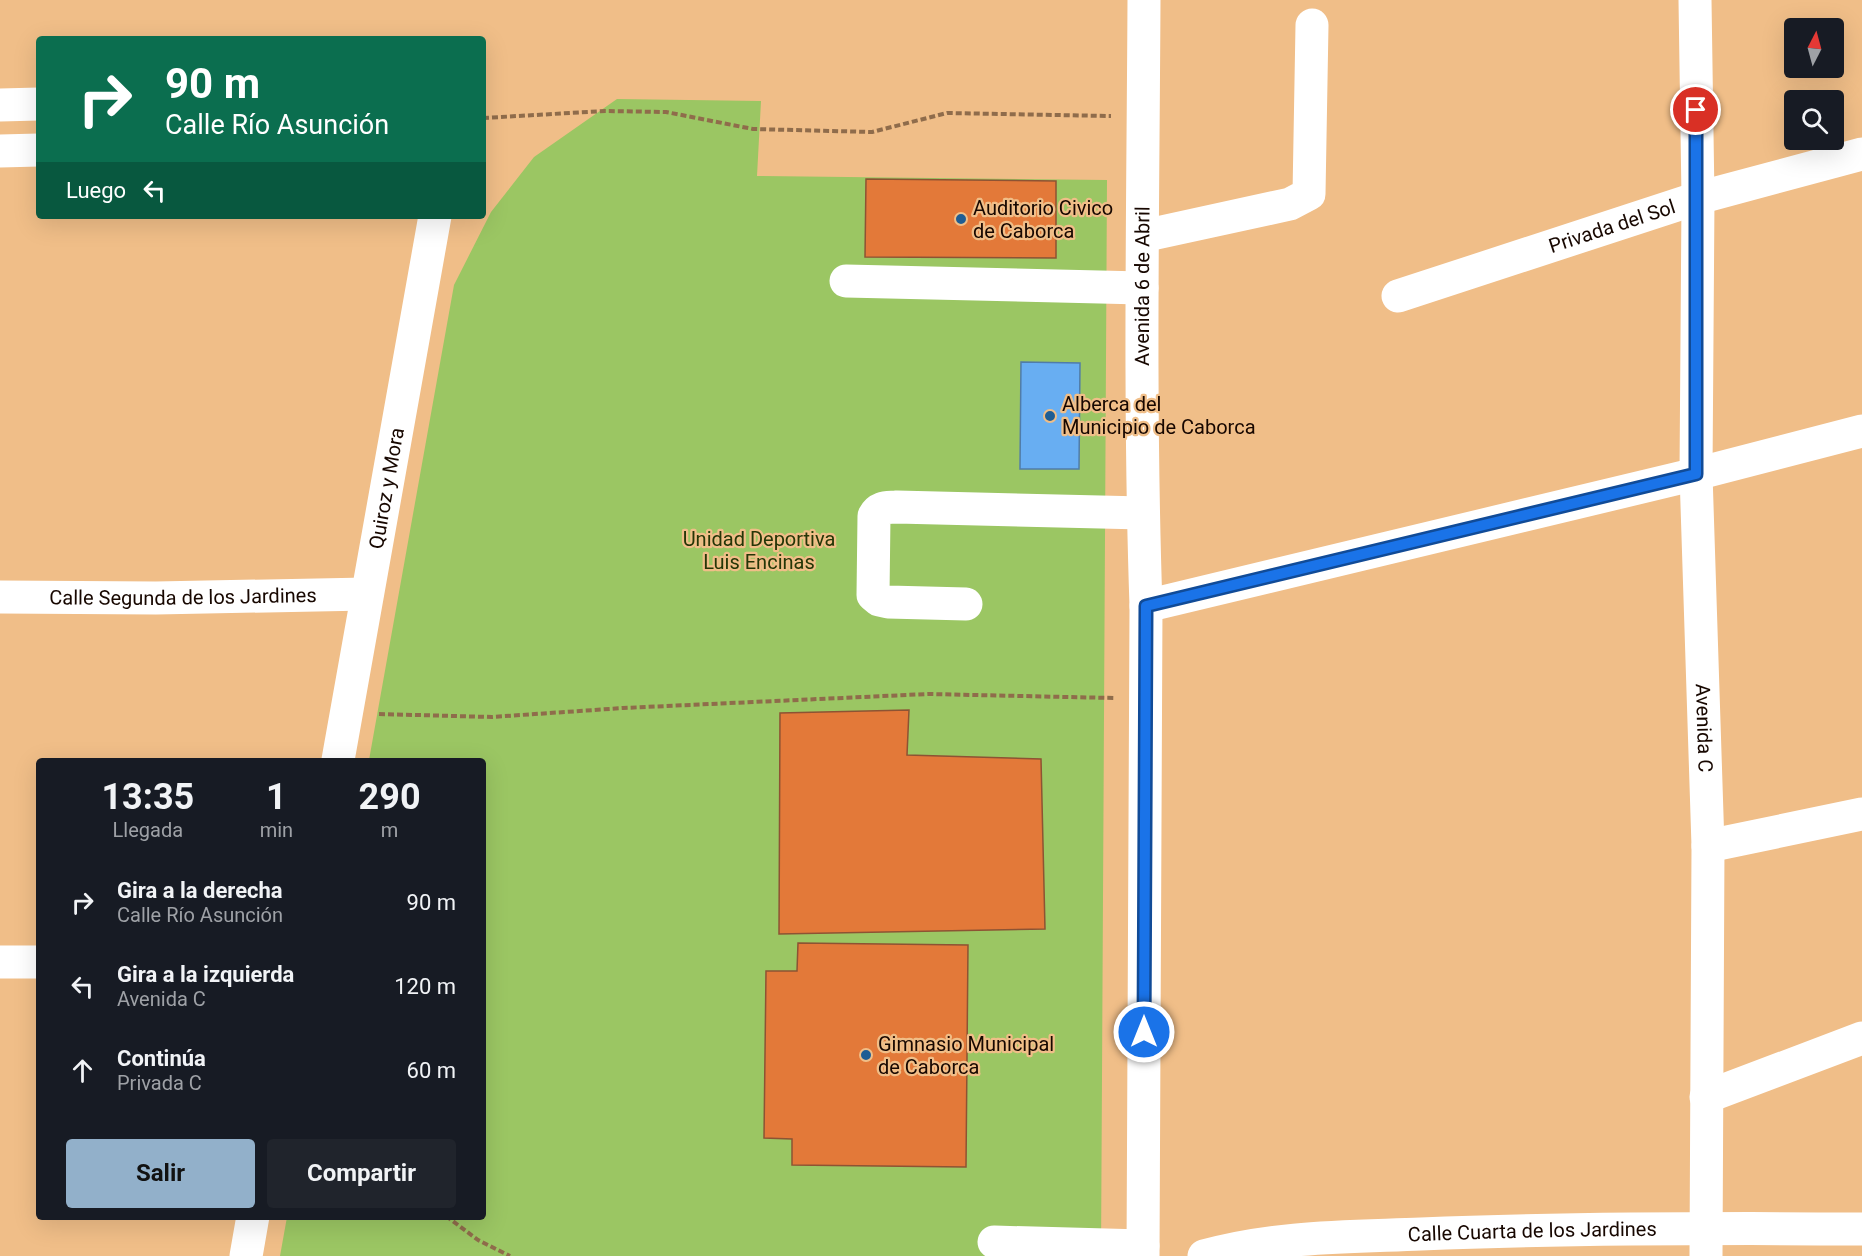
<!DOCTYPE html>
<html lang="es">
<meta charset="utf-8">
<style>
:root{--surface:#171b24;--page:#20242c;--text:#f1f3f6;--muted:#9ea1a6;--accent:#92b0ca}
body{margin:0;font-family:Roboto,sans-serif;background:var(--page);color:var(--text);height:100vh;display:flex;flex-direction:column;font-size:22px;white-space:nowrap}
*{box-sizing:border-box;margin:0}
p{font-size:20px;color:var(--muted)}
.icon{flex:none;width:33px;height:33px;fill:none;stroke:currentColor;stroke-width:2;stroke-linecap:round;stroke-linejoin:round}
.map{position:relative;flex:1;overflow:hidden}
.details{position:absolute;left:36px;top:758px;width:450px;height:462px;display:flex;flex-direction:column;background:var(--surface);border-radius:6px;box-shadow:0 6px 24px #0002}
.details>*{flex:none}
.guide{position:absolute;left:36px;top:36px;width:450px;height:183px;border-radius:6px;box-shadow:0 6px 24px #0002;background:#0b6e4f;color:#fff;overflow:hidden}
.needle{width:39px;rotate:6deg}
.fabs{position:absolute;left:1784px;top:18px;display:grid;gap:12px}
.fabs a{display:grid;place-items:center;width:60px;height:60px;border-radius:6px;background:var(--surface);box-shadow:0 6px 24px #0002;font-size:30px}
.pin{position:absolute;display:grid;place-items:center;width:51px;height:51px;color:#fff;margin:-26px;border:3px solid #fff;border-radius:50%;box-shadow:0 2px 6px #0007}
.me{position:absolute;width:66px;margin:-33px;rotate:0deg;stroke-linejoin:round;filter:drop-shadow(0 0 4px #0008)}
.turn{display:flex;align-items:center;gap:21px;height:126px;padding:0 30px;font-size:27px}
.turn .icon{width:78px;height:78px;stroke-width:2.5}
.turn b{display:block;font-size:42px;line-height:51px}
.then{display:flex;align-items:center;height:57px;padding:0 30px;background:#0003;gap:12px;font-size:22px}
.eta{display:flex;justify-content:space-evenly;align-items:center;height:102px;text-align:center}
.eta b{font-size:36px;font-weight:700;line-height:42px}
.button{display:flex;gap:12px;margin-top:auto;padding:12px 30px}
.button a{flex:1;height:69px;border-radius:6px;background:var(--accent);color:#111;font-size:24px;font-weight:700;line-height:69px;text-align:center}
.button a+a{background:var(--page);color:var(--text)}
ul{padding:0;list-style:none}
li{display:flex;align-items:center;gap:18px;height:84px;padding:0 30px}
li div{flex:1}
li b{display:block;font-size:22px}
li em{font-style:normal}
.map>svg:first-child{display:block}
.green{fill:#9bc663}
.water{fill:#68aef2;stroke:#507ca9;stroke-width:1.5}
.building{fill:#e37939;stroke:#8d5333;stroke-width:1.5}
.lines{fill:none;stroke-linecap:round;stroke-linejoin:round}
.path{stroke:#8f6c4b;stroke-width:4;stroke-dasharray:6 3;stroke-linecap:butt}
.minor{stroke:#fff;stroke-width:33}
.route-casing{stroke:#114b97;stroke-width:15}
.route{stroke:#1a73e8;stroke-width:10}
.poi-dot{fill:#1f5d94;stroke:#f0be88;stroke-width:2}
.labels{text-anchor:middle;stroke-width:4.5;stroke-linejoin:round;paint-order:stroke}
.poi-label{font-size:20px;fill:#170700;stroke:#f0be88;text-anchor:start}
.street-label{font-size:20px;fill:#170700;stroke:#f0be88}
.park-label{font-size:20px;fill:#243607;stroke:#f0be88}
</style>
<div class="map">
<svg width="1862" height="1256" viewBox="0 0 1862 1256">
<rect width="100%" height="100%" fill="#f0be88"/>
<path class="green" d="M617 99 761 101 757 176 1107 180 1101 1256H280L287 1217 483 1216V760H369L454 285 491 212 534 157Z"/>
<path class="water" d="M1021 362 1080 363 1079 469H1020Z"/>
<path class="building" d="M866 179 1056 181V258L865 257Z
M909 710 907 755 1041 759 1045 929 779 934 780 713Z
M798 943 968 945 966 1167 792 1165V1139L764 1138 766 971H797Z"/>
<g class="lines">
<path class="path" d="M483 118 605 111 666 112 753 129 872 132 947 113 1111 116
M379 714 492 717 623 708 928 694 1114 698
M446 1216 478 1240 510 1256"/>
<g class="minor">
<path id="s1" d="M1695 0 1698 198 1696 474 1708 846 1706 1256"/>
<path d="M0 105 39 104"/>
<path d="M0 151 39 150"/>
<path d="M1143 236 1290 204 1309 194 1312 25"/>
<path d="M846 281 1142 288"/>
<path id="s2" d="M1398 296 1698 198 1862 154"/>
<path id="s3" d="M0 597 156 598 367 594"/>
<path d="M966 604 888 602 879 600 873 595 874 516C879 506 888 508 897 507L1143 513"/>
<path d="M1146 606 1696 474 1862 431"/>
<path id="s4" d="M338 760 435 216"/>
<path d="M1708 846 1862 814"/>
<path d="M0 962H39"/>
<path d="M1706 1097 1862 1038"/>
<path d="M994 1242 1143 1246"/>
<path d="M246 1256 253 1216"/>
<path id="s5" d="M1143 1256 1146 606C1139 404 1143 202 1144 0"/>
<path id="s6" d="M1204 1256C1275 1236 1348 1237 1421 1234 1568 1228 1715 1228 1862 1229"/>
</g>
</g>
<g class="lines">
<defs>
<path id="route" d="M1144 1032 1146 606 1696 474V110"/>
</defs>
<use href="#route" class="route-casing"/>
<use href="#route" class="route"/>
</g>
<g class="poi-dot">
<circle cx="961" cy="219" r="6"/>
<circle cx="1050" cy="416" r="6"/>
<circle cx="866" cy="1055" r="6"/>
</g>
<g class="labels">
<g class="poi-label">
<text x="973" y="215">Auditorio Civico<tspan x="973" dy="23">de Caborca</tspan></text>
<text x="1062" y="411">Alberca del<tspan x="1062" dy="23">Municipio de Caborca</tspan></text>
<text x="878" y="1051">Gimnasio Municipal<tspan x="878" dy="23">de Caborca</tspan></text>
</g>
<g class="street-label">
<text dy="7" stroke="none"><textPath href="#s2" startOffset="225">Privada del Sol</textPath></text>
<text dy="7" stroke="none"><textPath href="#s5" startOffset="970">Avenida 6 de Abril</textPath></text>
<text dy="7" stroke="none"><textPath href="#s4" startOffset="276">Quiroz y Mora</textPath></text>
<text dy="7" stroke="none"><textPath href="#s3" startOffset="183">Calle Segunda de los Jardines</textPath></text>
<text dy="7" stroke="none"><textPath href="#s1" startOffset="728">Avenida C</textPath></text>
<text dy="7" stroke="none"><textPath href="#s6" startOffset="330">Calle Cuarta de los Jardines</textPath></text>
</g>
<g class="park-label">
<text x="759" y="546">Unidad Deportiva<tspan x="759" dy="23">Luis Encinas</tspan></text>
</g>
</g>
</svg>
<div class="fabs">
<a><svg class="needle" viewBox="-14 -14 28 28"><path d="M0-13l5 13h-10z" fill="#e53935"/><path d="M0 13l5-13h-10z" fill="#9ea1a6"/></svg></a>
<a><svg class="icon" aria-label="search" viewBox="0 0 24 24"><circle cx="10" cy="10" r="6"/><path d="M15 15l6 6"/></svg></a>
</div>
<div class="pin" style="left:1696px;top:110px;background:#d93025"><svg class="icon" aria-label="arrive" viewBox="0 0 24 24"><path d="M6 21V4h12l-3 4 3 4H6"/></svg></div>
<svg class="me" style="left:1144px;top:1032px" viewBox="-20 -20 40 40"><circle r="17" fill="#1a73e8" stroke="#fff" stroke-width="3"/><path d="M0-11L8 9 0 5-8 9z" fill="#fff"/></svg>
<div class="guide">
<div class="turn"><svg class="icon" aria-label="right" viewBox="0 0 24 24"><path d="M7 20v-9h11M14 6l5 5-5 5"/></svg><div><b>90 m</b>Calle Río Asunción</div></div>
<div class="then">Luego<svg class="icon" aria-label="left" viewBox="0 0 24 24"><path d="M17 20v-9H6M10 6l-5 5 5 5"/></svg></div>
</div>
<section class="details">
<div class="eta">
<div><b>13:35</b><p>Llegada</p></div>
<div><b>1</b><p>min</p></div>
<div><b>290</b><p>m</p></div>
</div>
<ul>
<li><svg class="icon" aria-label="right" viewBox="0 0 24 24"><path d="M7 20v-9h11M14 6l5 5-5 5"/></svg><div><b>Gira a la derecha</b><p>Calle Río Asunción</p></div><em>90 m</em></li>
<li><svg class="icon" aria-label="left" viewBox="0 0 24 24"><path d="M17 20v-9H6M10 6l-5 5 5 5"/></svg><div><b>Gira a la izquierda</b><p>Avenida C</p></div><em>120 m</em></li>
<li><svg class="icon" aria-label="ahead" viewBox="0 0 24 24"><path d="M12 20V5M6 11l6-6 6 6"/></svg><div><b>Continúa</b><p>Privada C</p></div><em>60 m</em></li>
</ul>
<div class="button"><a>Salir</a><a>Compartir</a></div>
</section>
</div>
